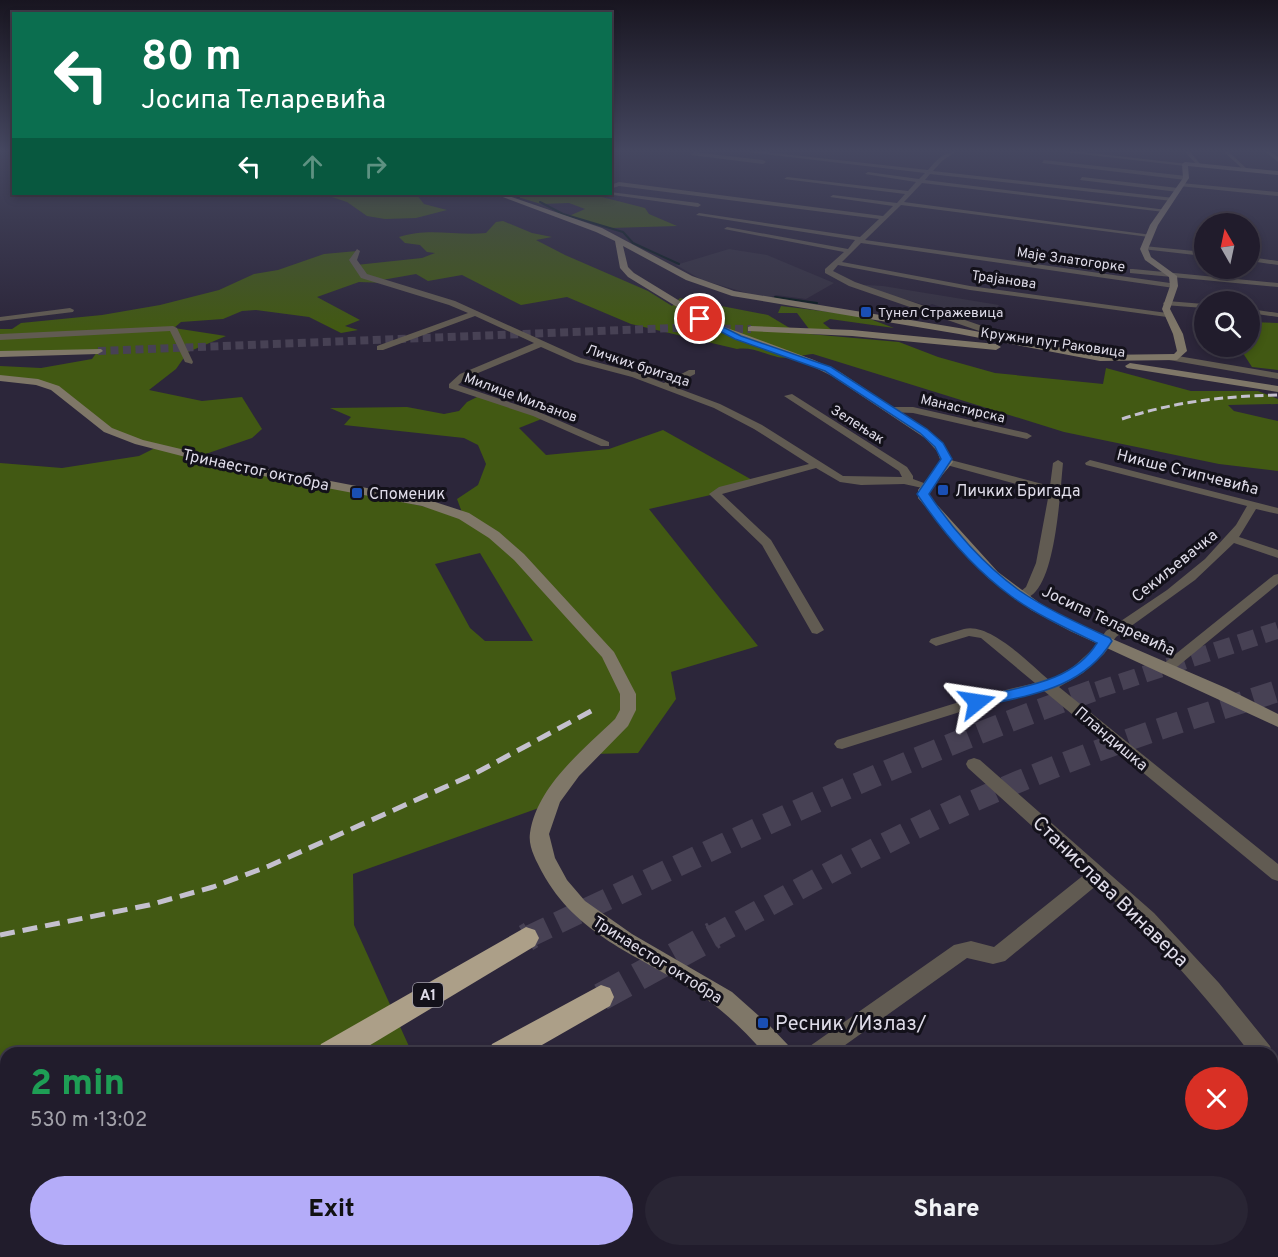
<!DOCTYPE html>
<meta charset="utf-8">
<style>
:root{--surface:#211c2c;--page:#292534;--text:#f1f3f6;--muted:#a2a1a9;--line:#3e3a48;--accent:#b4acf9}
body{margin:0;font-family:Overpass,sans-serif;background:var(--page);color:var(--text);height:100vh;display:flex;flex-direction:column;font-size:22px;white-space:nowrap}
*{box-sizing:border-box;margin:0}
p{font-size:20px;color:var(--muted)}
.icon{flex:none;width:33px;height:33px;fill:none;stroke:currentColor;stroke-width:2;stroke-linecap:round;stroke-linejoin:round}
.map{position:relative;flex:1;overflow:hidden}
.panel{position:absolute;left:0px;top:1047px;width:1278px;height:210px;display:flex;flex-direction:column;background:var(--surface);border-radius:18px 18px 0 0;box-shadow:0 3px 9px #0003,0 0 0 2px var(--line)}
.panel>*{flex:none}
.guide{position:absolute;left:12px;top:12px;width:600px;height:183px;border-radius:0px;box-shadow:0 3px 9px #0003,0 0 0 2px var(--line);background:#0b6e4f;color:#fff;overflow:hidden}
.needle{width:39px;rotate:351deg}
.fabs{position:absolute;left:1194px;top:213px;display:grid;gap:12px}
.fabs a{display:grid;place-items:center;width:66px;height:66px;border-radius:50%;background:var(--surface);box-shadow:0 3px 9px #0003,0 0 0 2px var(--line);font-size:30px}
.pin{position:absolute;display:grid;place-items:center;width:51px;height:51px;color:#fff;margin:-26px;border:3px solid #fff;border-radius:50%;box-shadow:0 2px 6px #0007}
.me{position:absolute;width:66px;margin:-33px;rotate:75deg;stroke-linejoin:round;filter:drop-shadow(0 0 4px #0008)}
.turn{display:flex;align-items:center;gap:21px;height:126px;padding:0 30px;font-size:27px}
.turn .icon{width:78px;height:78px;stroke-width:2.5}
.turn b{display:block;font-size:42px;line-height:51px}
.lanes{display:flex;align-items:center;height:57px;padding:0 30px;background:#0003;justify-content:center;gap:30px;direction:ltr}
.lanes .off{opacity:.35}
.round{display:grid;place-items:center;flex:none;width:63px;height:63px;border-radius:32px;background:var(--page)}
.head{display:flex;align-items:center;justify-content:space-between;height:102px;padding:0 30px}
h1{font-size:36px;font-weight:800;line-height:45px;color:#1e9e55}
.button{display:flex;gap:12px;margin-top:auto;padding:12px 30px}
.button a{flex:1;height:69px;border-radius:36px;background:var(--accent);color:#111;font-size:24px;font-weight:800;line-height:69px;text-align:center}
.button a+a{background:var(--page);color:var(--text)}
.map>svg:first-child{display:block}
.commercial{fill:#363242}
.green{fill:#425913;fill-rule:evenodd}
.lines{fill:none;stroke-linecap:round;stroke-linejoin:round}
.stream{stroke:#0c1d1f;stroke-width:2}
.secondary-tunnel{stroke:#474154;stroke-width:8;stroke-dasharray:8 4.5;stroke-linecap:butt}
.highway-tunnel-far2{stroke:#474154;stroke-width:17;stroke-dasharray:17 8;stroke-linecap:butt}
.highway-tunnel-far1{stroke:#474154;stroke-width:22;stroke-dasharray:22 11;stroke-linecap:butt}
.highway-tunnel{stroke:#474154;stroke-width:28;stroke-dasharray:28 14;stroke-linecap:butt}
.street{fill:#615b52;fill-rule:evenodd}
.secondary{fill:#7f7768;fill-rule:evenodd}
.highway{fill:#ac9f88;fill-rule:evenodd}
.rail-far1{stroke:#c4c0ce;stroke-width:3;stroke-dasharray:9 4.5;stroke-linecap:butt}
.rail{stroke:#c4c0ce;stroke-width:5;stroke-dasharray:15 8;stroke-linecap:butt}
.route{fill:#1a73e8;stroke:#114b97;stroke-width:1.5}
.transit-dot{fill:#1a4fb4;stroke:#13111a;stroke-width:2}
.labels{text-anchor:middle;stroke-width:6;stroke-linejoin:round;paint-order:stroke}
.far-street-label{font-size:14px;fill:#dedbe8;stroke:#13111a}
.far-poi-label{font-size:14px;fill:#dedbe8;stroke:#13111a;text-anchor:start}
.shield{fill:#13111a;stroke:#a19eaa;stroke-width:1.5}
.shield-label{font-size:15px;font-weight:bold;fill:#dedbe8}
.street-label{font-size:16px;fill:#dedbe8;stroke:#13111a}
.poi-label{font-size:16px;fill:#dedbe8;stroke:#13111a;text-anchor:start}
.near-street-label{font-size:20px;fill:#dedbe8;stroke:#13111a}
.near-poi-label{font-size:20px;fill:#dedbe8;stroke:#13111a;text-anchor:start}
</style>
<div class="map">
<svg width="1278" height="1257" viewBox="0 0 1278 1257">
<rect width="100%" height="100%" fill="#2c263a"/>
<path class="commercial" d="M729 249 767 255 834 283 806 299 776 295 767 299 702 280 676 265Z
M866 285 883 286 999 305 988 320 966 316 932 304 928 306 860 286Z"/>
<path class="green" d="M323 194H416L424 204 447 210 416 218 385 219 367 216 347 202Z
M508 194H598V196L645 208 649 214 677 226 611 228 569 216 585 209 569 203 541 204Z
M503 221 532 233 552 237 536 240 565 255 648 291 672 306 680 298 768 315 798 333 899 342 938 357 995 373 1103 384 1106 368 1191 391H1258L1278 399V404L1228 405 1234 411 1278 421V471L1219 464 1064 432 813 354C805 354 797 358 789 358 771 359 756 346 737 349L631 324 567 297 521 305 462 275 428 281 416 274 382 280 388 283 359 282 317 297 360 320 345 326 358 330 341 333 309 317 256 310 242 311 223 319 181 322 174 328 226 336 188 352 176 369 149 390 202 401 242 397 262 429 252 438 197 457 463 515 457 499 478 485 486 464 478 445 464 438 344 425 351 417 330 408 407 407 444 414 459 411 467 402 479 396 544 418 519 428 546 455 609 449 663 430 754 481 715 494 649 509 758 646 671 672 676 699 638 753 591 754 550 804 353 874 354 925 412 1053H6V1251H248L238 1257H0V463L62 468 139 456 157 447 108 430 55 388 0 378V366L41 368 92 359 97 352 0 354V329H12L21 323 102 315 160 305 219 290 254 274 278 270 324 254 357 251 356 265 422 258 435 253 427 252 420 245 405 243 399 237C429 227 455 236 486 233L496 222ZM480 553 533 641H485L470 628 435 564Z
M781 306 862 316 894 328 830 319 823 323 833 331 809 329 797 313H778Z
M1250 322 1278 323V370L1252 367 1239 347 1250 346Z"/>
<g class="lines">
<path class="stream" d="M508 194 519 197
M540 202 563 214 623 232 633 243 679 264
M775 297 817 303"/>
<path class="secondary-tunnel" d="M98 351 675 328 751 329"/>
<path class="highway-tunnel-far2" d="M1097 690 1278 630"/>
<path class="highway-tunnel-far1" d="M528 937C717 847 903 756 1101 688
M711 937C812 882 913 825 1020 781 1104 746 1191 718 1278 691"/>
<path class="highway-tunnel" d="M526 938 531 935
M601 997 714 935"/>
<path class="street" d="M693 152 763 160 766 162 763 164 691 155Z
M748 152H765L928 170C935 162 943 152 955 152L942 161 933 171 1174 198 1172 201 930 174 925 180 1167 210 1164 212 922 183 904 202 1152 235 1149 237 901 205 865 240 1177 284V288H1174L861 243 842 262 970 286 1167 313 1171 315 1167 317 970 290 838 265 833 271 855 282 991 329 998 335 992 341 989 340V336L985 333 849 286 825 273V269L844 252 724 229 727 227 848 249 855 240 696 215 699 213 860 237 879 219 619 186 610 189V185L619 182 883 216 893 206 830 197 833 195 897 203 905 194 784 179 787 177 908 191 916 182 865 174 868 172 919 179 925 173Z
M1064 152H1082L1188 164 1185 166Z
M1185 152H1190L1202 166H1198Z
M1224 152H1229L1249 171H1245Z
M1266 152H1271L1278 157V162Z
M1044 160 1186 176 1189 178 1186 180 1042 163Z
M1082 177 1178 188 1181 190 1178 192 1080 180Z
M1181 183 1278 192V196L1179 186Z
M610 192 698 203 701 205 698 207 606 194Z
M1144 246 1204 252V256L1142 249Z
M357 249 360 251 357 260 367 274 455 301 581 358 638 373 664 383 689 370H695V374L672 386 720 404 762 425 843 476 902 477 899 471 784 396 792 394 907 467 913 476V479L932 486 927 489 904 484 861 485 840 482 816 468 722 494 771 540 824 630 817 634 812 633 762 545 709 494 719 487 809 464 754 429 714 408 632 377 575 362 541 347 466 378 458 385 539 412 609 442V446H601L533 416 449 388V384L460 374 534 343 475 316 383 350H377V346L468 313 449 305 361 278 349 260Z
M1250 257 1278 261V265L1250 261Z
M1133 269 1278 283V287L1130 273V269Z
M1167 301 1204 304V308L1164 305 1163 303Z
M70 308 74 310 73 312 0 321V317Z
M1250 309 1278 313V317L1250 313Z
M173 326 177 328 193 362 192 364 185 362 170 331 0 340V334Z
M1172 355 1278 373V379L1169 360V356Z
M892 407H913L1027 433 1032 436 1027 439 913 413 889 412 887 410Z
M947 459 1050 486 1053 463 1058 460 1063 463C1060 494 1056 568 1036 591 1033 595 1028 597 1025 600H1015L1014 597 1026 587 1036 563 1049 493 943 464 942 462Z
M1090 460 1278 508V514L1256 509 1239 537 1278 550V558L1234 543 1195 580 1116 637 1104 654 1083 673 1059 687 1278 864V881L1272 879 1044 691 979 706 842 749 837 748 834 744 837 740 972 698 1035 683 981 638 969 636 936 646 929 642 931 639 964 629C990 622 1030 664 1049 680L1052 679 1073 667 1094 648 1106 631 1167 590 1205 559 1236 525 1247 506 1086 465 1085 463Z
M1278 574V584L1172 671H1162L1160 668 1162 665 1274 575Z
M974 758 980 760 1154 913 1219 983 1270 1046 1273 1055 1278 1057V1082L1272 1080V1053H1250C1203 993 1154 937 1097 885L1005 961 993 964 967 958 834 1053H807L810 1046 954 945 971 941 994 947 1085 874 968 768 966 764 968 760Z"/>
<path class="secondary" d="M1185 162 1278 171V175L1188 166 1189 178 1158 225 1148 249 1151 257 1177 276 1178 286 1170 309 1183 334 1187 351 1177 360 1100 361 959 334 732 296 686 280 623 246 628 267 634 273 719 325 814 360 840 372 933 434 946 448 953 462 930 490V497L998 572 1041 604 1080 625 1226 688 1278 714V727L1070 631 1031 610 988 578 918 498V490L941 462 937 451 925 438 832 376 808 364 713 329 628 277 620 268 615 241 596 232 495 194H503L602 228 692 276 734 291 959 328 1100 355 1174 354 1177 351 1173 334 1162 309 1170 286 1169 277 1145 260 1140 249 1150 225 1183 178 1182 164Z
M751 326 852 330 996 344 1001 347 996 350 852 336 748 331V327Z
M101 349 103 351 98 354 0 357V351Z
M1130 363 1278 386V392L1127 368 1125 366Z
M0 375 38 379 59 386 112 428 143 440 248 465 429 500 469 513 499 532 524 554 614 652 636 694V710L628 726 579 776 560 802 549 834 555 858 567 880 585 901 632 934 732 992 768 1024 788 1045 792 1053H764C743 1029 720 1007 693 990 636 954 576 935 542 872 536 860 528 847 530 833 537 786 583 750 615 719L620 710V694L602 657 514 560 489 538 459 519 422 506 248 473 135 444 104 432 51 390 36 385 0 381Z
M853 1251H881L884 1257H856Z"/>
<path class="highway" d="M526 927 535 930 539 938 535 946 357 1053H317L321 1044Z
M601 985 610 988 614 997 610 1006 528 1053H488L492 1044Z
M6 1236V1251H24L22 1257H0V1238Z
M131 1251H171L169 1257H129Z"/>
<path class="rail-far1" d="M1122 419C1173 402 1224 396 1278 395"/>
<path class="rail" d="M0 935 149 905 213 887 269 866 474 774 593 710"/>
</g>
<linearGradient id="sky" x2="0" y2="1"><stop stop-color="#181520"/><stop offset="0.46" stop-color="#454760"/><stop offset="1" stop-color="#454760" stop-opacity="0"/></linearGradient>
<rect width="1278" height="328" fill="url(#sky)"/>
<path class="route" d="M698 317H703L741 336 831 367 927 429 943 443 952 459 929 494C952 529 985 566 1020 591 1048 610 1080 624 1110 638L1112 641C1082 690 1028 695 977 707L971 706 969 702 971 699C1015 687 1071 685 1097 643 1068 629 1037 615 1011 596 975 570 942 531 917 494L941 459 935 447 920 433 825 371 735 339 698 320Z"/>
<g class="transit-dot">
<rect x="860" y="306" width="12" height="12" rx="3"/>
<rect x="937" y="484" width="12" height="12" rx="3"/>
<rect x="351" y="487" width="12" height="12" rx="3"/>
<rect x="757" y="1017" width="12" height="12" rx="3"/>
</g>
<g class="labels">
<g class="far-street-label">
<text transform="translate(1071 259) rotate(8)" y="5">Маје Златогорке</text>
<text transform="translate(1004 279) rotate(8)" y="5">Трајанова</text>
<text transform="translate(1053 342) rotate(8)" y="5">Кружни пут Раковица</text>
<text transform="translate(638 365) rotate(18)" y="5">Личких бригада</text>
<text transform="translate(521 397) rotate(20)" y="5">Милице Миљанов</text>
<text transform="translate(963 408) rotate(13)" y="5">Манастирска</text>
<text transform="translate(858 424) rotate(32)" y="5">Зелењак</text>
</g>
<g class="far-poi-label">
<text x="878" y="317">Тунел Стражевица</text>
</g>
<rect class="shield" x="413" y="983" width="30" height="24" rx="4.5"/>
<g class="shield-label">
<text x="428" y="1000">A1</text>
</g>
<g class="street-label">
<text transform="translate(256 469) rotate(12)" y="6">Тринаестог октобра</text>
<text transform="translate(1188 471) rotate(14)" y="6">Никше Стипчевића</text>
<text transform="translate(1174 565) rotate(-39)" y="6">Секиљевачка</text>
<text transform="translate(1109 620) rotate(25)" y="6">Јосипа Теларевића</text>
<text transform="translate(1112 738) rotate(40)" y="6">Пландишка</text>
<text transform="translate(658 959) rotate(32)" y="6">Тринаестог октобра</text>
</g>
<g class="poi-label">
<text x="955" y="496">Личких Бригада</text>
<text x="369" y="499">Споменик</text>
</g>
<g class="near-street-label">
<text transform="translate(1111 891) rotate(44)" y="7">Станислава Винавера</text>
</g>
<g class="near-poi-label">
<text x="775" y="1030">Ресник /Излаз/</text>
</g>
</g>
</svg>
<div class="fabs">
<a><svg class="needle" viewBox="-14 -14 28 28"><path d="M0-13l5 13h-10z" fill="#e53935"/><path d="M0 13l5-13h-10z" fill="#a2a1a9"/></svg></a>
<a><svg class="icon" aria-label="search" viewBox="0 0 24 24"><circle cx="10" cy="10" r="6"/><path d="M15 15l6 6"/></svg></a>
</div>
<div class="pin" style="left:700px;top:319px;background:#d93025"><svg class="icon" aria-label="arrive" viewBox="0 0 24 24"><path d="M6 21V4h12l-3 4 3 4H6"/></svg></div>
<svg class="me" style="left:977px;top:702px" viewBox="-20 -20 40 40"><path d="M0-17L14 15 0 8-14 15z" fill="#1a73e8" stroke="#fff" stroke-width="4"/></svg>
<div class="guide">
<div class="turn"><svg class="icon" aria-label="left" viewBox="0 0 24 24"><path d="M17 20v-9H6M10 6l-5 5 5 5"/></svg><div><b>80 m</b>Јосипа Теларевића</div></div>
<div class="lanes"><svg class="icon" aria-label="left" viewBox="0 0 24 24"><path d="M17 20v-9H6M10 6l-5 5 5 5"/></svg><svg class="icon off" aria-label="ahead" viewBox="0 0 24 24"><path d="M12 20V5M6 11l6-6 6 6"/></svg><svg class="icon off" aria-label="right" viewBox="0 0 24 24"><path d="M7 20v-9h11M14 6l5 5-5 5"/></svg></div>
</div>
<section class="panel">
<div class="head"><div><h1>2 min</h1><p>530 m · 13:02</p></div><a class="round" style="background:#d93025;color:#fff"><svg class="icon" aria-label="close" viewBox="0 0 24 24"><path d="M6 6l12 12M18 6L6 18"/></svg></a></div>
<div class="button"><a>Exit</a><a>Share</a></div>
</section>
</div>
